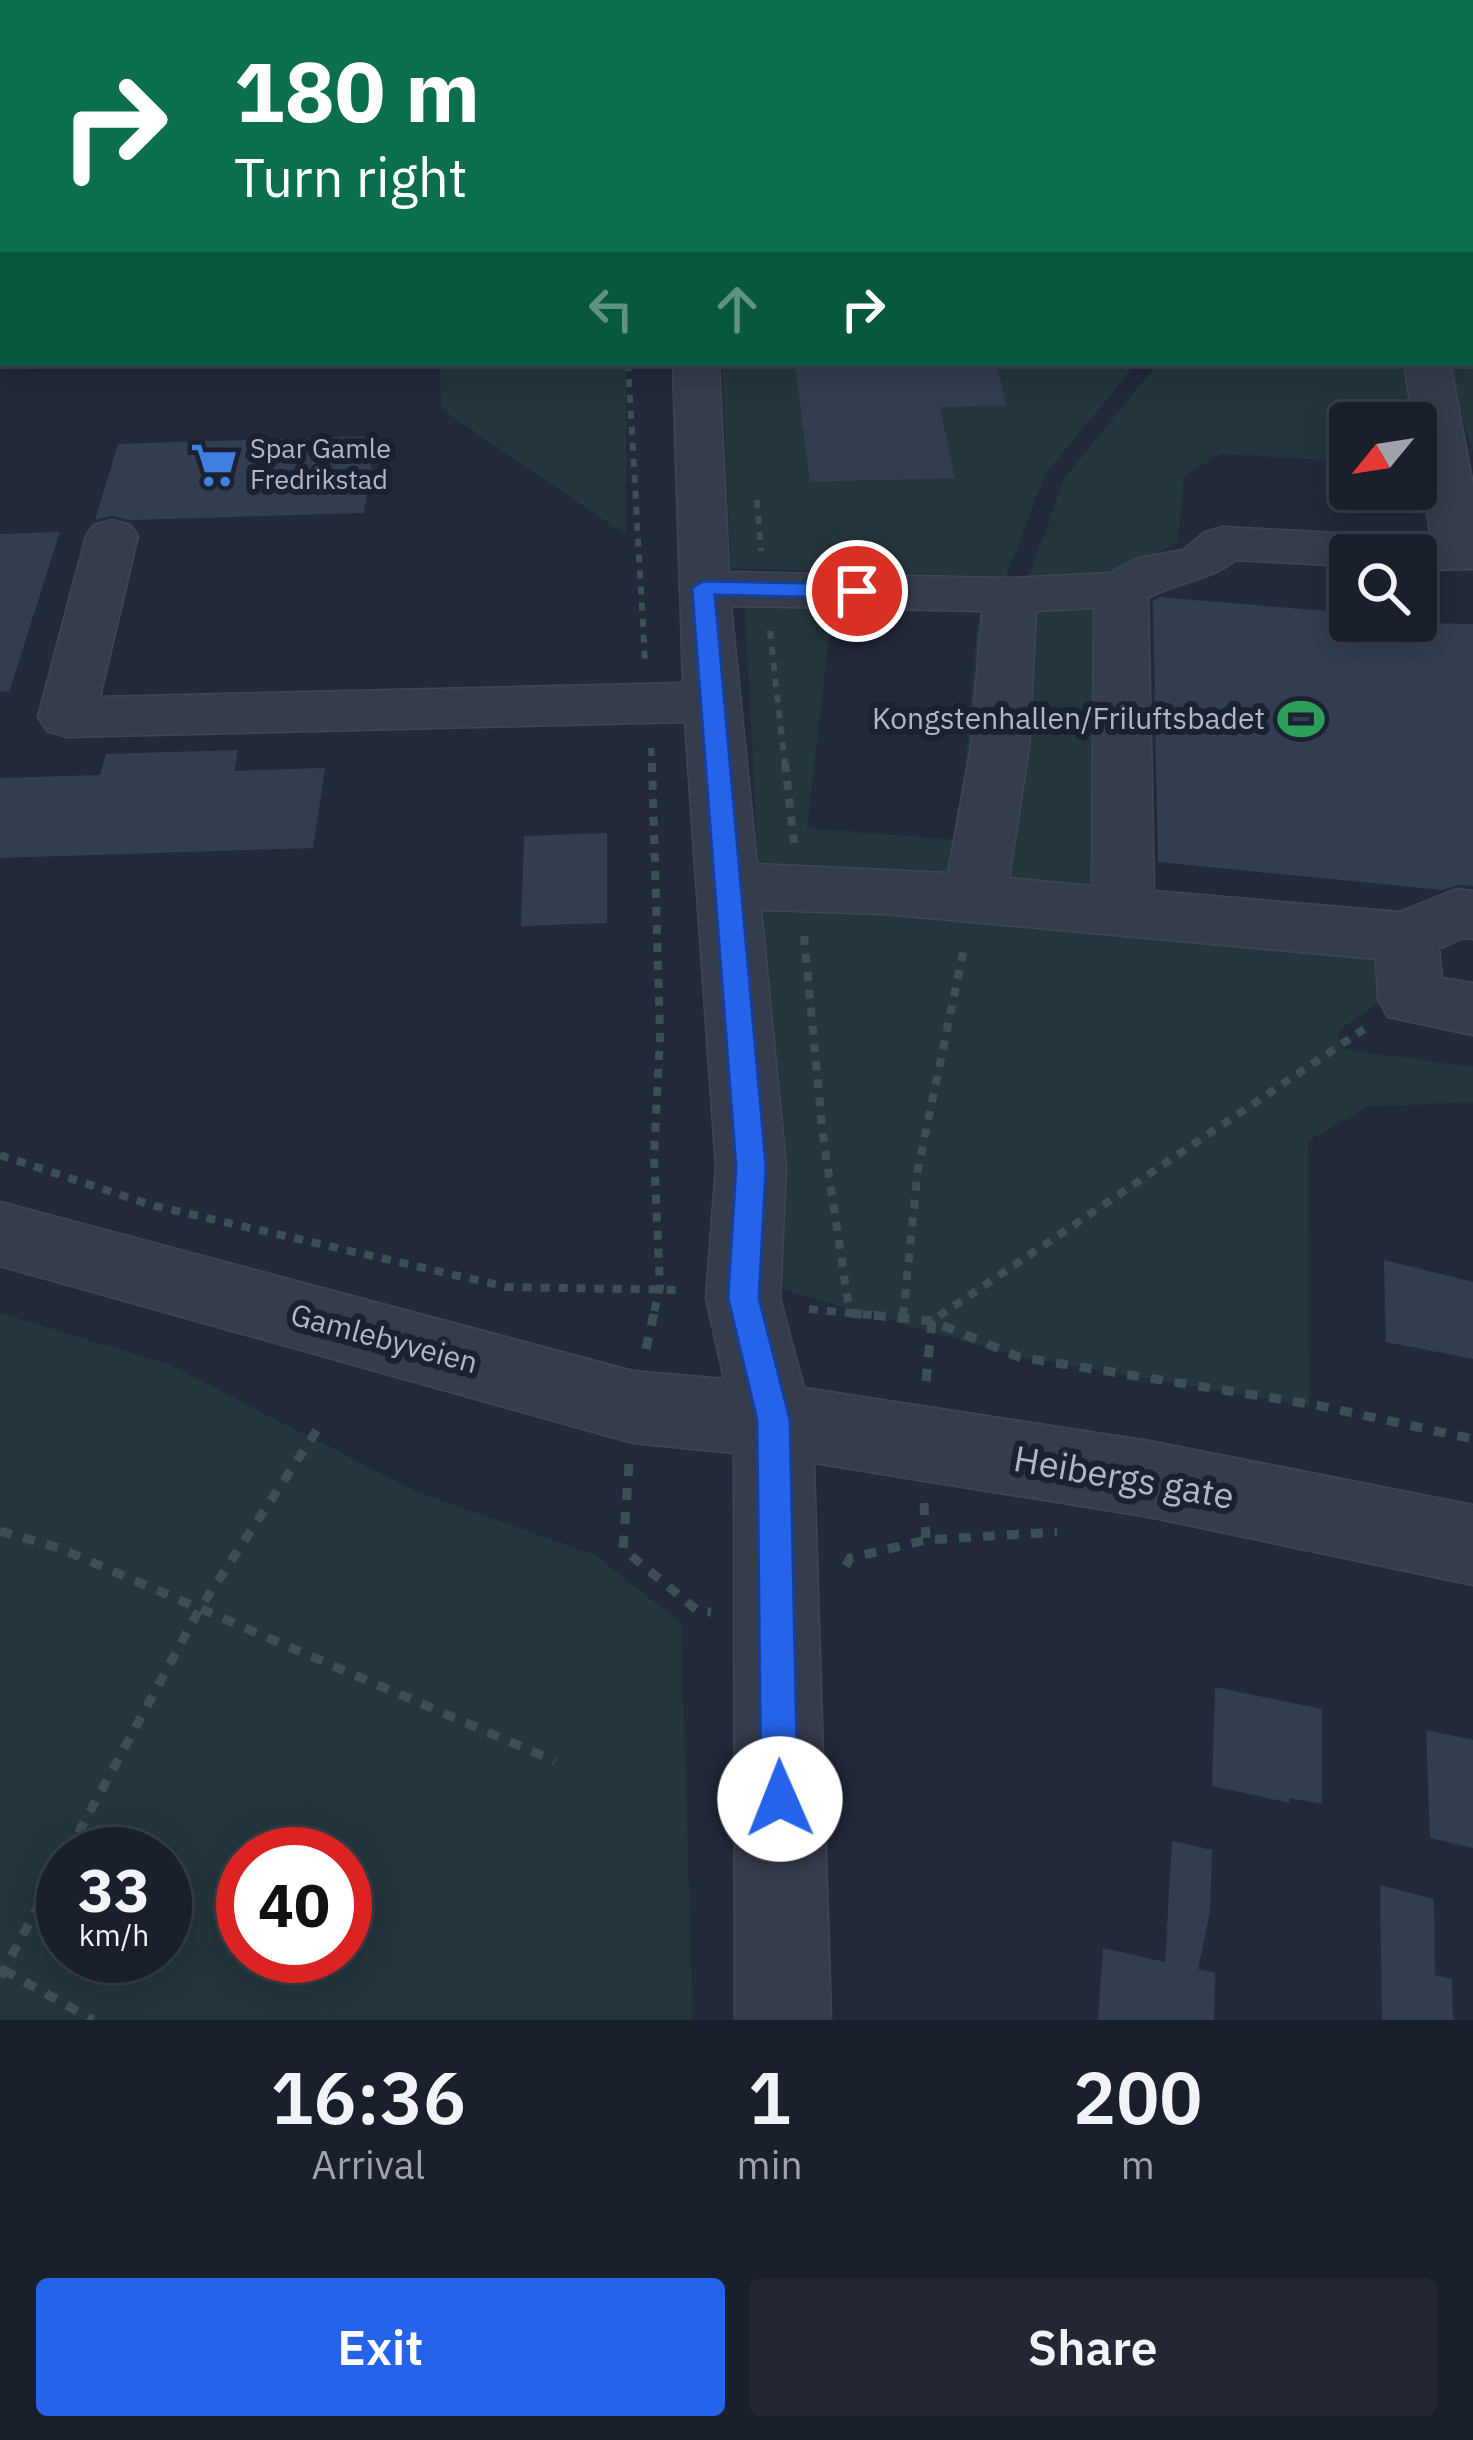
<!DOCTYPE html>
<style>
:root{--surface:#1a1f2c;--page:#232734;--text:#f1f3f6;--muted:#9fa2a9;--line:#383d48;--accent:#2563eb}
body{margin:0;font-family:"IBM Plex Sans",sans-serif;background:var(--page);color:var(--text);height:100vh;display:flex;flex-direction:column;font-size:45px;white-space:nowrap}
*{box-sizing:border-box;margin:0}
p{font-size:39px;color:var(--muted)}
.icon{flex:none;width:66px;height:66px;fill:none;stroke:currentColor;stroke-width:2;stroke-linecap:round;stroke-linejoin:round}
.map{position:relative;height:2020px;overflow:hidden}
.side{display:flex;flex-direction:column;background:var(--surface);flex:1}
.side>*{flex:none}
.guide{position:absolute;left:0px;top:0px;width:1473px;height:366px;box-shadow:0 6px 30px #0003,0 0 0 3px var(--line);background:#0b6e4f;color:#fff;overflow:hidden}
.needle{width:78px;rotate:240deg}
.fabs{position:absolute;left:1329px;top:402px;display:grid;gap:24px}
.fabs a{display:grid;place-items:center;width:108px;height:108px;border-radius:12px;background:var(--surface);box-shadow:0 6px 30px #0003,0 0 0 3px var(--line);font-size:60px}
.speed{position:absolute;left:36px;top:1827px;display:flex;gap:24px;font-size:60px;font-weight:700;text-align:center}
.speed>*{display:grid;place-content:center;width:156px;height:156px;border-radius:50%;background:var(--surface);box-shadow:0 6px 30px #0003,0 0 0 3px var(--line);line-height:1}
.speed small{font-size:30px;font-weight:400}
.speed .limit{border:18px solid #d22;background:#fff;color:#111}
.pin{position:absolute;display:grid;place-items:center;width:102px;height:102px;color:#fff;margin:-51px;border:6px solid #fff;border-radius:50%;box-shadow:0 3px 12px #0007}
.me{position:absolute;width:132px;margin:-66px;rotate:359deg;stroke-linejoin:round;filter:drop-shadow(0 0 9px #0008)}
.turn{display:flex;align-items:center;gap:42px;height:252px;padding:0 36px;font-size:54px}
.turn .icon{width:156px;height:156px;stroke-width:2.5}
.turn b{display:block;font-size:84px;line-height:102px}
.lanes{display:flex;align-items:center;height:114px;padding:0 36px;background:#0003;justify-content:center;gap:60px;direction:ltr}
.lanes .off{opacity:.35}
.eta{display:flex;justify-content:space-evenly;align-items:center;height:204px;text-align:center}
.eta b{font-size:72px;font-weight:600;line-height:84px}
.primary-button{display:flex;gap:24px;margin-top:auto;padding:24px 36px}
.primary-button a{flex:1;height:138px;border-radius:12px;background:var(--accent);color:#fff;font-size:48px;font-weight:600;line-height:138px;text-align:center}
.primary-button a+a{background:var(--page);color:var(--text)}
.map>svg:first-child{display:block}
.green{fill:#23363c;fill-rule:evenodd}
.building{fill:#333d52}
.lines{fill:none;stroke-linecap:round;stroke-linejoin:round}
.minor-casing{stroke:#3f4554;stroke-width:3}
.path-far2{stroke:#3c4f54;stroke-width:6;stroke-dasharray:8 8;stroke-linecap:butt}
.path-far1{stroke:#3c4f54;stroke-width:8;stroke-dasharray:9 9;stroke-linecap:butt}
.path{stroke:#3c4f54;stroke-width:9;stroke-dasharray:12 12;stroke-linecap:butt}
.minor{fill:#353c4b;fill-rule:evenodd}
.route{fill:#2563eb;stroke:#184099;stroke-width:3}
.labels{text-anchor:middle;stroke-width:12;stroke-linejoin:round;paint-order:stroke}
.far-poi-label{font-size:27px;fill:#b0b6c7;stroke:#1b2130;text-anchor:start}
.poi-label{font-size:30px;fill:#b0b6c7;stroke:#1b2130;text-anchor:end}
.street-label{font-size:30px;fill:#b0b6c7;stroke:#1b2130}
.near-street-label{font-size:36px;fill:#b0b6c7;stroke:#1b2130}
</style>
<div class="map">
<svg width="1473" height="2020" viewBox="0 0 1473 2020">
<rect width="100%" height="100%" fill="#22293b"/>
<path class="green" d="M0 0H634L3 3 0 347Z
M726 0H1232L725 3Z
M1268 0H1473V288L1470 3Z
M1473 313V452L1446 363H1470Z
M440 363H626V535L441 409Z
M722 363H1137L1045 474 1006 577 731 568Z
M1158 363H1409L1428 466 1416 465V423H1350V461L1219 454 1184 477 1178 541 1108 579 1114 931 1386 960 1393 993 1338 1031 1341 1049 1473 1067V1102L1367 1107 1308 1141 1309 1406 1019 1357 781 1289 744 593 834 595 807 828 959 840 977 624 1030 573 1064 479Z
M0 1313 168 1364 415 1491 595 1555 681 1623 693 2020H0ZM165 1854V1956H63V1854ZM345 1854V1956H243V1854Z"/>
<path class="building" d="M795 363H996L1006 405 940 407 955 478 810 482Z
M376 436 364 513 130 520 111 516 95 520 118 444Z
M60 532 9 692 0 691V534Z
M1160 597 1350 613V621L1473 624V886L1458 885 1443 890 1158 862 1153 601Z
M238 750 234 771 325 768 313 848 0 858V778L100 775 106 754Z
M607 833V923L521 926 524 836Z
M1384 1260 1473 1282V1359L1386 1342Z
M1215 1687 1322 1709V1804L1290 1798V1803L1212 1786Z
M1426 1730 1473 1740V1848L1430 1838Z
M1172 1841 1212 1850 1210 1912 1198 1969 1215 1973 1214 2020H1098L1103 1948 1165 1962Z
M1380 1885 1434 1899 1435 1975 1452 1979 1453 2020H1382Z"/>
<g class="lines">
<defs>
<path id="minor" d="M679 0H715L678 3Z
M791 0H827L790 3Z
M901 0H943L899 3Z
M1470 81H1473V105H1470Z
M673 363H719L729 572 1010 578 1110 573 1138 558 1183 550 1205 532 1223 527 1431 538 1404 363H1450L1473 485V569L1416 570V555H1350V566L1235 560C1209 582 1178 581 1148 598L1154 891 1400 912 1457 889 1473 891V939L1463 938 1439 949 1442 978 1473 983V1035L1388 1017 1378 999 1376 959 884 914 761 910 786 1167 780 1298 804 1388 1149 1441 1473 1505V1585L1149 1517 814 1463 831 2020H735L734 1453 633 1443 0 1266V1202L633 1371 724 1379 706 1298 716 1167 685 722 67 737 47 731 38 717 86 536 94 525 112 520 130 525 138 536 100 697 683 683ZM731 606 982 611 971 747 948 873 757 864ZM1094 608 1092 886 1009 878 1029 747 1036 611Z"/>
</defs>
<use href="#minor" class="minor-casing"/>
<path class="path-far2" d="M628 363 645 661
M757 500 761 551
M770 631 785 766
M651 748 652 766"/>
<path class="path-far1" d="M652 763 660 1034 654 1156 660 1287 653 1316
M785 763 794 843
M804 936 823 1136 850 1315
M0 1155 151 1205 507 1287 682 1290
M809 1309 881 1316
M903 1316 918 1169 964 948
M939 1316 1364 1029"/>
<path class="path" d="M850 1313 932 1321 944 1313
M903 1319 904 1313
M646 1349 654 1313
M926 1381 932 1321 1019 1357 1316 1405 1473 1439
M629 1464 623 1549 698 1611 711 1612
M924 1503 926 1538
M0 1531 59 1548 555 1761
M846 1566 850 1558 926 1540 1057 1532
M67 1854 199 1610 321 1424
M4 1970 93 2020
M0 1977 63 1861"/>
<use href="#minor" class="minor"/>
</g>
<path class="route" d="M703 581 857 584 868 591 857 598 715 595 766 1167 759 1298 790 1420 798 1799 793 1812 780 1817 767 1812 761 1799 757 1420 728 1298 736 1167 692 588Z"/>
<defs>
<symbol id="supermarket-bare" viewBox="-9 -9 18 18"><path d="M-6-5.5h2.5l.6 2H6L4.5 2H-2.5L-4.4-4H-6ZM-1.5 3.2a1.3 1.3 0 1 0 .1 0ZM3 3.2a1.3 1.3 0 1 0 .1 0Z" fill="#3f7fe0" stroke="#1b2130" stroke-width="2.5" paint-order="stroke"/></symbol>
<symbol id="stadium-bare" viewBox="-9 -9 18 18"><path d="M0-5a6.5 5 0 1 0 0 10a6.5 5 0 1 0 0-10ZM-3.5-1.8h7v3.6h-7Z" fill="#2e9e5b" stroke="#1b2130" stroke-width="2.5" paint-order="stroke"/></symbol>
</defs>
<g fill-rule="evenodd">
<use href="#supermarket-bare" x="181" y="432" width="66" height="66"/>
<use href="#stadium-bare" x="1268" y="686" width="66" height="66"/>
</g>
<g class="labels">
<g class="far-poi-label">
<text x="250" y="458">Spar Gamle<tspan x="250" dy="31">Fredrikstad</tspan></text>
</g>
<g class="poi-label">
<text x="1265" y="729">Kongstenhallen/Friluftsbadet</text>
</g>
<g class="street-label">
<text transform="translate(384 1339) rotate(15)" y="10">Gamlebyveien</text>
</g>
<g class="near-street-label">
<text transform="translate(1124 1477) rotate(10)" y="13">Heibergs gate</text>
</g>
</g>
</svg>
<div class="fabs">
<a><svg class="needle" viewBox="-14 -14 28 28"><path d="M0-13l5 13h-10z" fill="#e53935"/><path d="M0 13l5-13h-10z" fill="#9fa2a9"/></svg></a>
<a><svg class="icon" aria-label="search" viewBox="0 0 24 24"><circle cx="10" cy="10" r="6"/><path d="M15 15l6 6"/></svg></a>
</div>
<div class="speed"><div>33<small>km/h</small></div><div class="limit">40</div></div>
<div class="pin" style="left:857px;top:591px;background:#d93025"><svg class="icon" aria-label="arrive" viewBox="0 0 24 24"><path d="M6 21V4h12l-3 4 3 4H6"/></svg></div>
<svg class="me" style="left:780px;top:1799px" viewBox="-20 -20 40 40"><circle r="19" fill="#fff"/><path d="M0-13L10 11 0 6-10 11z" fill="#2563eb"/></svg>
<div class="guide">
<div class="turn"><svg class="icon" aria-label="right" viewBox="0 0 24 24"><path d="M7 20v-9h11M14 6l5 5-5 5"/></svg><div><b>180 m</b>Turn right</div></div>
<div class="lanes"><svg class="icon off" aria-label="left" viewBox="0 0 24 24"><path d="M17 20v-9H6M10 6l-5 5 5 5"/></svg><svg class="icon off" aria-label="ahead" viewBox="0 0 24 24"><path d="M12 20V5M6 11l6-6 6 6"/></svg><svg class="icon" aria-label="right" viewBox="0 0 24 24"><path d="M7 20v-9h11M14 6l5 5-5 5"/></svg></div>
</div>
</div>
<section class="side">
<div class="eta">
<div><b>16:36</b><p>Arrival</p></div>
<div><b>1</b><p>min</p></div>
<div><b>200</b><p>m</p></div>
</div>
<div class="primary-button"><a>Exit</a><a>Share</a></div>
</section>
